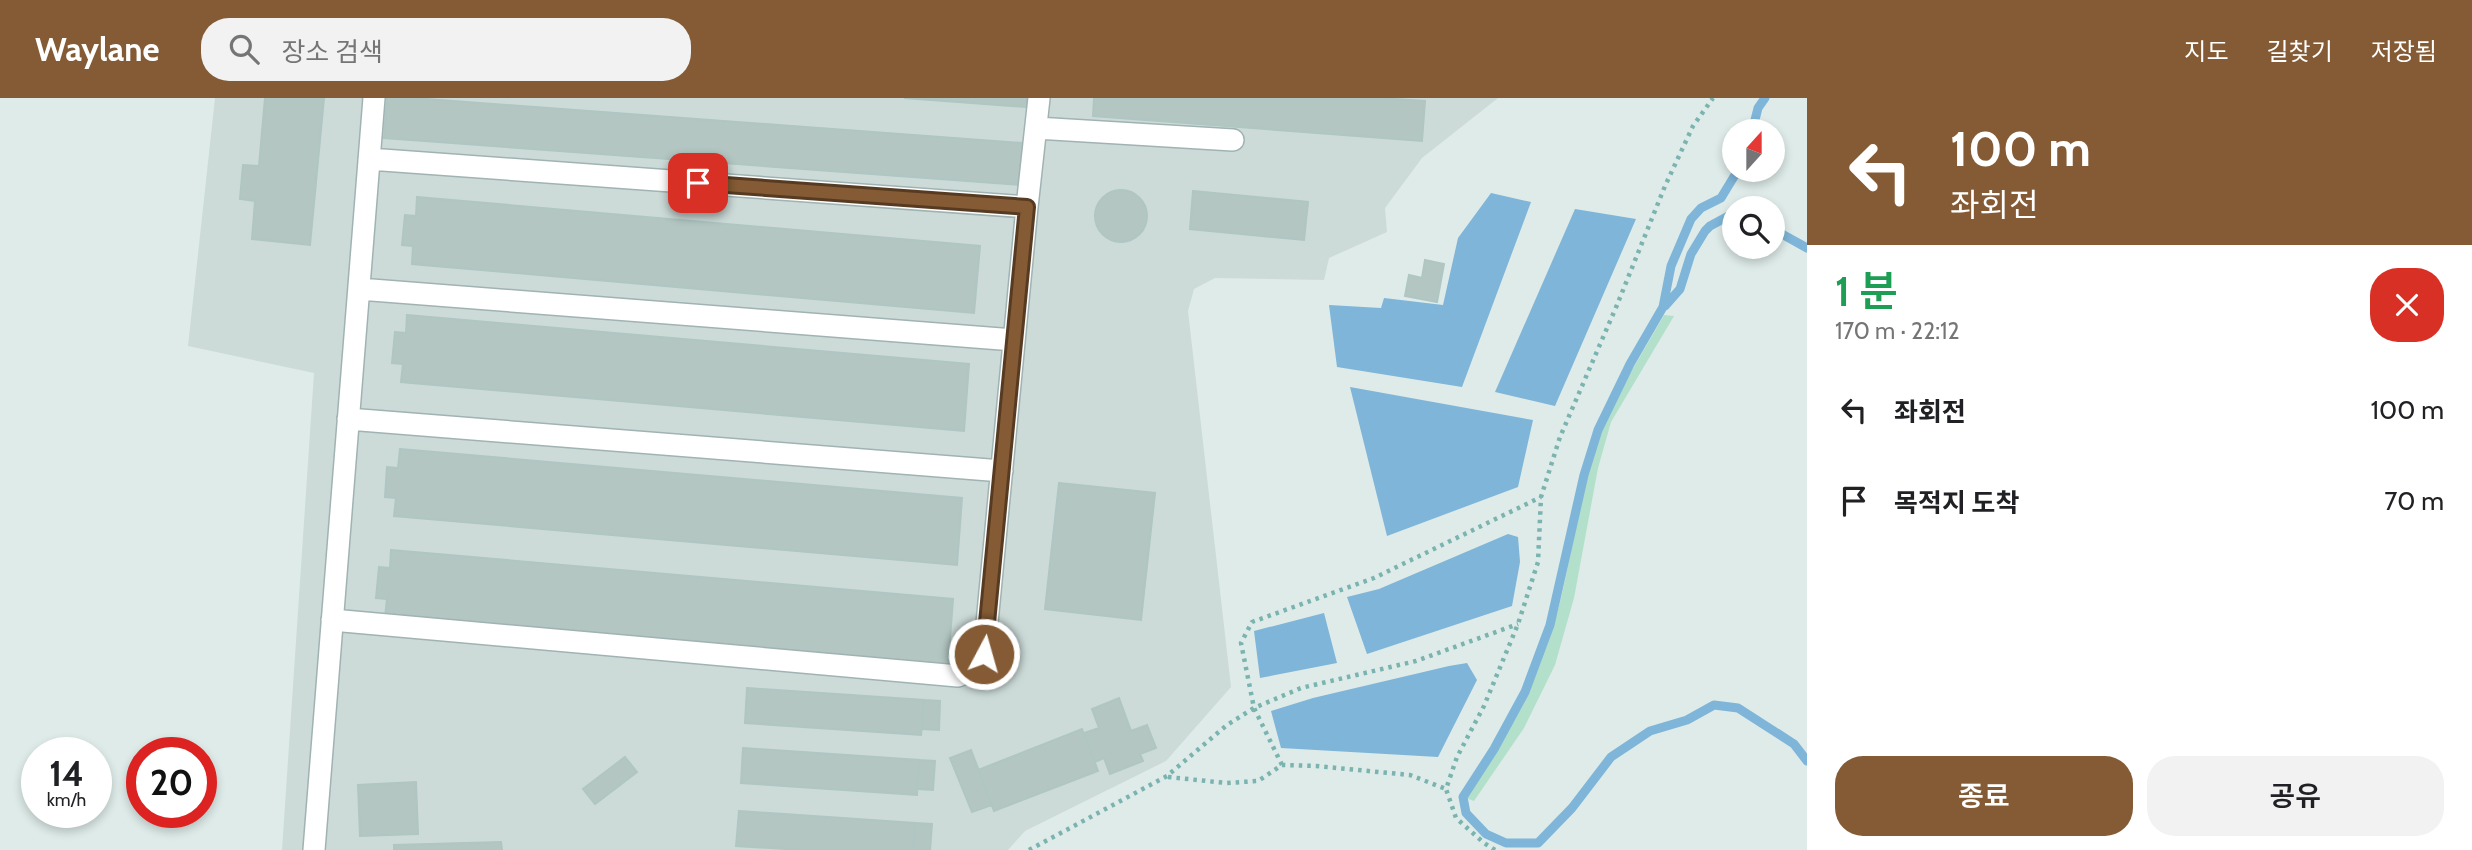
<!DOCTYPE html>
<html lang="ko">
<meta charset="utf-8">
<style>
:root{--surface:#fff;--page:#f2f2f2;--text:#202124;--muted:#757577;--accent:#845b34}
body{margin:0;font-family:Cabin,"Noto Sans KR",sans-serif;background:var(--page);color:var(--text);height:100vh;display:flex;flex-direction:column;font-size:26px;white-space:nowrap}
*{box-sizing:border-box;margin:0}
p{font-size:23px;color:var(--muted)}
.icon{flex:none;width:38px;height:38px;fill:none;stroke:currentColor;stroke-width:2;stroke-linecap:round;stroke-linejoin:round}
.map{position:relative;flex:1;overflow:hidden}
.panel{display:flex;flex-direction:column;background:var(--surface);width:665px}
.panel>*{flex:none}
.top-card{background:#845b34;color:#fff;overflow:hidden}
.needle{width:46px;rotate:21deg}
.controls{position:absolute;left:1722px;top:21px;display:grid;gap:14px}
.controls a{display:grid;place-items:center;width:63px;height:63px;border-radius:50%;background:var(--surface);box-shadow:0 4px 10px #0003;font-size:35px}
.speed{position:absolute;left:21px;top:639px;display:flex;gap:14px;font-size:35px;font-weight:700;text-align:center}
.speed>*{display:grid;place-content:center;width:91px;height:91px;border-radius:50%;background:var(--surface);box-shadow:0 4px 10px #0003;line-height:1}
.speed small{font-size:18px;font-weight:400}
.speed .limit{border:10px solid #d22;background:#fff;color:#111}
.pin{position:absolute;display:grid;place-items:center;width:60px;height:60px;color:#fff;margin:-30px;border-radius:14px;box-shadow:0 4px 10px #0006}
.me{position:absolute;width:77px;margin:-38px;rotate:6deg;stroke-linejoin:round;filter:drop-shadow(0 0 5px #0008)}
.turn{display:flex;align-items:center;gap:24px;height:147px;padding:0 28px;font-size:32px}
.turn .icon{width:91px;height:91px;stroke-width:2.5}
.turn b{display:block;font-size:49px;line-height:60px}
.round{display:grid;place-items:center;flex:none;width:74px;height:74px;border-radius:28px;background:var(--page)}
.head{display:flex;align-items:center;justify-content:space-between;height:119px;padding:0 28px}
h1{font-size:42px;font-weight:600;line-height:52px;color:#1e9e55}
.primary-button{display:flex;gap:14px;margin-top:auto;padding:14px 28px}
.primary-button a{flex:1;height:80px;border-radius:28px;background:var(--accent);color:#fff;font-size:28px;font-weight:600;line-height:80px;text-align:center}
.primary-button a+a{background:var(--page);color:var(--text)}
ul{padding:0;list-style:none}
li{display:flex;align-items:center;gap:21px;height:91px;padding:0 28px}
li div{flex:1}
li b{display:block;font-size:26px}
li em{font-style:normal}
header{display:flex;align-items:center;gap:42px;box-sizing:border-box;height:98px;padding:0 35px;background:var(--accent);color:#fff}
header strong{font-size:33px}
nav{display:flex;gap:38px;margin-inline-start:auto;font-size:24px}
.search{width:490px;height:63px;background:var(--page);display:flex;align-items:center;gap:18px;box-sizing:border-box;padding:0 24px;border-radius:28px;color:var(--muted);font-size:26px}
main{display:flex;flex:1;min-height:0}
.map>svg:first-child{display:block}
.built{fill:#ccdbd8}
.green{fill:#b3e0ca}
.water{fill:#7eb5d8}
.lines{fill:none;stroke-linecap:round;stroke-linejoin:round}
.stream{stroke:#7eb5d8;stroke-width:9}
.building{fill:#b3c6c2;stroke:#afc6c2;stroke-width:2}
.minor-casing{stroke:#a0b3b2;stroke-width:24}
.path{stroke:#7ab3af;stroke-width:4.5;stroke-dasharray:3.5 5;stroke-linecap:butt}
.minor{stroke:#fff;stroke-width:21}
.route-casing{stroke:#563b22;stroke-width:18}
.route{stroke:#845b34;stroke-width:12}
</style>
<header>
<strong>Waylane</strong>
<div class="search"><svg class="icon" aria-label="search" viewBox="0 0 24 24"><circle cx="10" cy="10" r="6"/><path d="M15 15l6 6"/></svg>장소 검색</div>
<nav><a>지도</a><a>길찾기</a><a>저장됨</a></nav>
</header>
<main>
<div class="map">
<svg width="1807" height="752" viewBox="0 0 1807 752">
<rect width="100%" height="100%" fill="#deebe9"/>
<path class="built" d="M215 0H1498L1422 60 1385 110 1387 134 1329 160 1324 182 1215 180 1194 191 1188 213 1231 589 1166 663 1025 733 1008 752H282L314 275 188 248Z"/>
<path class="green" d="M1664 217 1674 218 1611 324 1598 370 1574 500 1555 567 1524 630 1474 703 1466 700C1500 645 1533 592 1553 530 1573 464 1577 393 1603 329 1620 290 1643 254 1664 217Z"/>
<path class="water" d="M1491 95 1531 104 1462 289 1337 269 1329 207 1381 210 1384 200 1443 207 1458 140Z
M1575 111 1636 121 1555 308 1495 294Z
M1350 289 1533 322 1518 389 1387 438Z
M1508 436 1518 439 1520 464 1512 508 1367 556 1347 499 1379 491Z
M1324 515 1337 565 1260 580 1254 533Z
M1467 565 1477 582 1438 659 1281 650 1271 613 1313 600 1449 568Z"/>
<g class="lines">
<path class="stream" d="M1755 33 1753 30 1758 10 1765 0
M1738 72 1721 100 1701 110 1691 121 1671 168 1663 209 1630 266 1598 332 1584 377 1550 527 1525 594 1494 651 1463 699 1466 715 1486 736 1506 745H1538L1572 710 1611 659 1650 633 1687 622 1714 607 1738 610 1794 646 1807 663
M1773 131 1807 150
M1665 208 1680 191 1691 156 1705 133 1710 128 1734 115"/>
</g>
<path class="building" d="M265 0H324L310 147 252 141 255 103 240 101 243 67 259 68Z
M387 0H413L1023 45 1021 87 384 40Z
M904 0H1027L1026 9Z
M1094 0H1380L1425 3 1422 43 1093 18Z
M1095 118a26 26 0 1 1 52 0a26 26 0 1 1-52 0Z
M1193 93 1308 104 1304 142 1190 131Z
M417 99 980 148 974 215 412 166 413 148 402 147 405 117 416 118Z
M1425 162 1444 166 1437 204 1405 198 1409 177 1422 180Z
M407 217 969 266 964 333 401 284 403 266 392 265 395 234 406 235Z
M400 351 962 400 957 467 394 418 396 400 385 399 387 369 398 370Z
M1059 385 1155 395 1141 522 1045 511Z
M391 452 953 501 948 568 385 519 387 501 376 500 379 469 390 470Z
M747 590 924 602 921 637 745 625Z
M1119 600 1131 633 1147 627 1156 650 1140 656 1143 663 1110 676 1104 660 1095 664 1084 635 1099 630 1092 611Z
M924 602 940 603 939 632 922 631Z
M1082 631 1098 673 994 713 978 672Z
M743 650 919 662 917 697 741 685Z
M971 652 992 707 972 714 950 660Z
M625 659 637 674 595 706 583 691Z
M919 662 935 663 933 692 917 691Z
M416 684 418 736 360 738 358 687Z
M739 713 915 725 913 752H802L736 748Z
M915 725 932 726 930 752H913Z
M501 744 502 752H394V747Z"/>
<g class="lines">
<defs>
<path id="minor" d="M1036 30 1233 42
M369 61 1027 109 1039 0
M359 191 1014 242
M348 321 1002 373
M332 522 958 578 975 571 984 556 1027 109
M314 752 374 0"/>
</defs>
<use href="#minor" class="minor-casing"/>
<path class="path" d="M1282 667 1254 610 1241 545 1252 524 1374 480 1541 399
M1168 679 1226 685 1258 683 1282 667 1316 668 1410 677 1446 691
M1029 752 1167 678 1227 627 1254 610 1301 590 1416 563 1518 526
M1495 752 1484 745 1456 720 1446 691 1457 659 1484 608 1518 526 1538 464 1541 399 1560 339 1617 207 1665 88 1693 28 1713 0"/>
<use href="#minor" class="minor"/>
</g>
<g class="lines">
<defs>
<path id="route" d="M698 85 1027 109 984 556"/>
</defs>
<use href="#route" class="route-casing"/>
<use href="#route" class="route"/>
</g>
</svg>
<div class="controls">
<a><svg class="needle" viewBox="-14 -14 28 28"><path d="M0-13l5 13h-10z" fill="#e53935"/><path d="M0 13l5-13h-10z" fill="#757577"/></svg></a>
<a><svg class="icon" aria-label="search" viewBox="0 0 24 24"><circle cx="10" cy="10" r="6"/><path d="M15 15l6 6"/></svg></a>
</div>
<div class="speed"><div>14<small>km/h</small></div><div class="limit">20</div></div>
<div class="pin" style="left:698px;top:85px;background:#d93025"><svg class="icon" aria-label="arrive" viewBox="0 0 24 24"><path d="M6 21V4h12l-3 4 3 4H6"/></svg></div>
<svg class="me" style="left:984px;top:556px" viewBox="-20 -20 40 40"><circle r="17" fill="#845b34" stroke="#fff" stroke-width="3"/><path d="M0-11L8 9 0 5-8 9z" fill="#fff"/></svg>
</div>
<section class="panel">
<div class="top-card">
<div class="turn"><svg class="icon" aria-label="left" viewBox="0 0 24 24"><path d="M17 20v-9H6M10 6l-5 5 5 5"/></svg><div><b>100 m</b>좌회전</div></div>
</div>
<div class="head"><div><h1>1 분</h1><p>170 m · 22:12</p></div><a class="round" style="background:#d93025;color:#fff"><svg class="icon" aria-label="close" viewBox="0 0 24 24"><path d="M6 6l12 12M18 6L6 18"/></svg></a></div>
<ul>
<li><svg class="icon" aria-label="left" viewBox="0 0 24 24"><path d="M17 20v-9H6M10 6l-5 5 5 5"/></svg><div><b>좌회전</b></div><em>100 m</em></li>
<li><svg class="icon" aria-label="arrive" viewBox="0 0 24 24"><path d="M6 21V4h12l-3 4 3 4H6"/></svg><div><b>목적지 도착</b></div><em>70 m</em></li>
</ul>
<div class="primary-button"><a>종료</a><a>공유</a></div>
</section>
</main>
